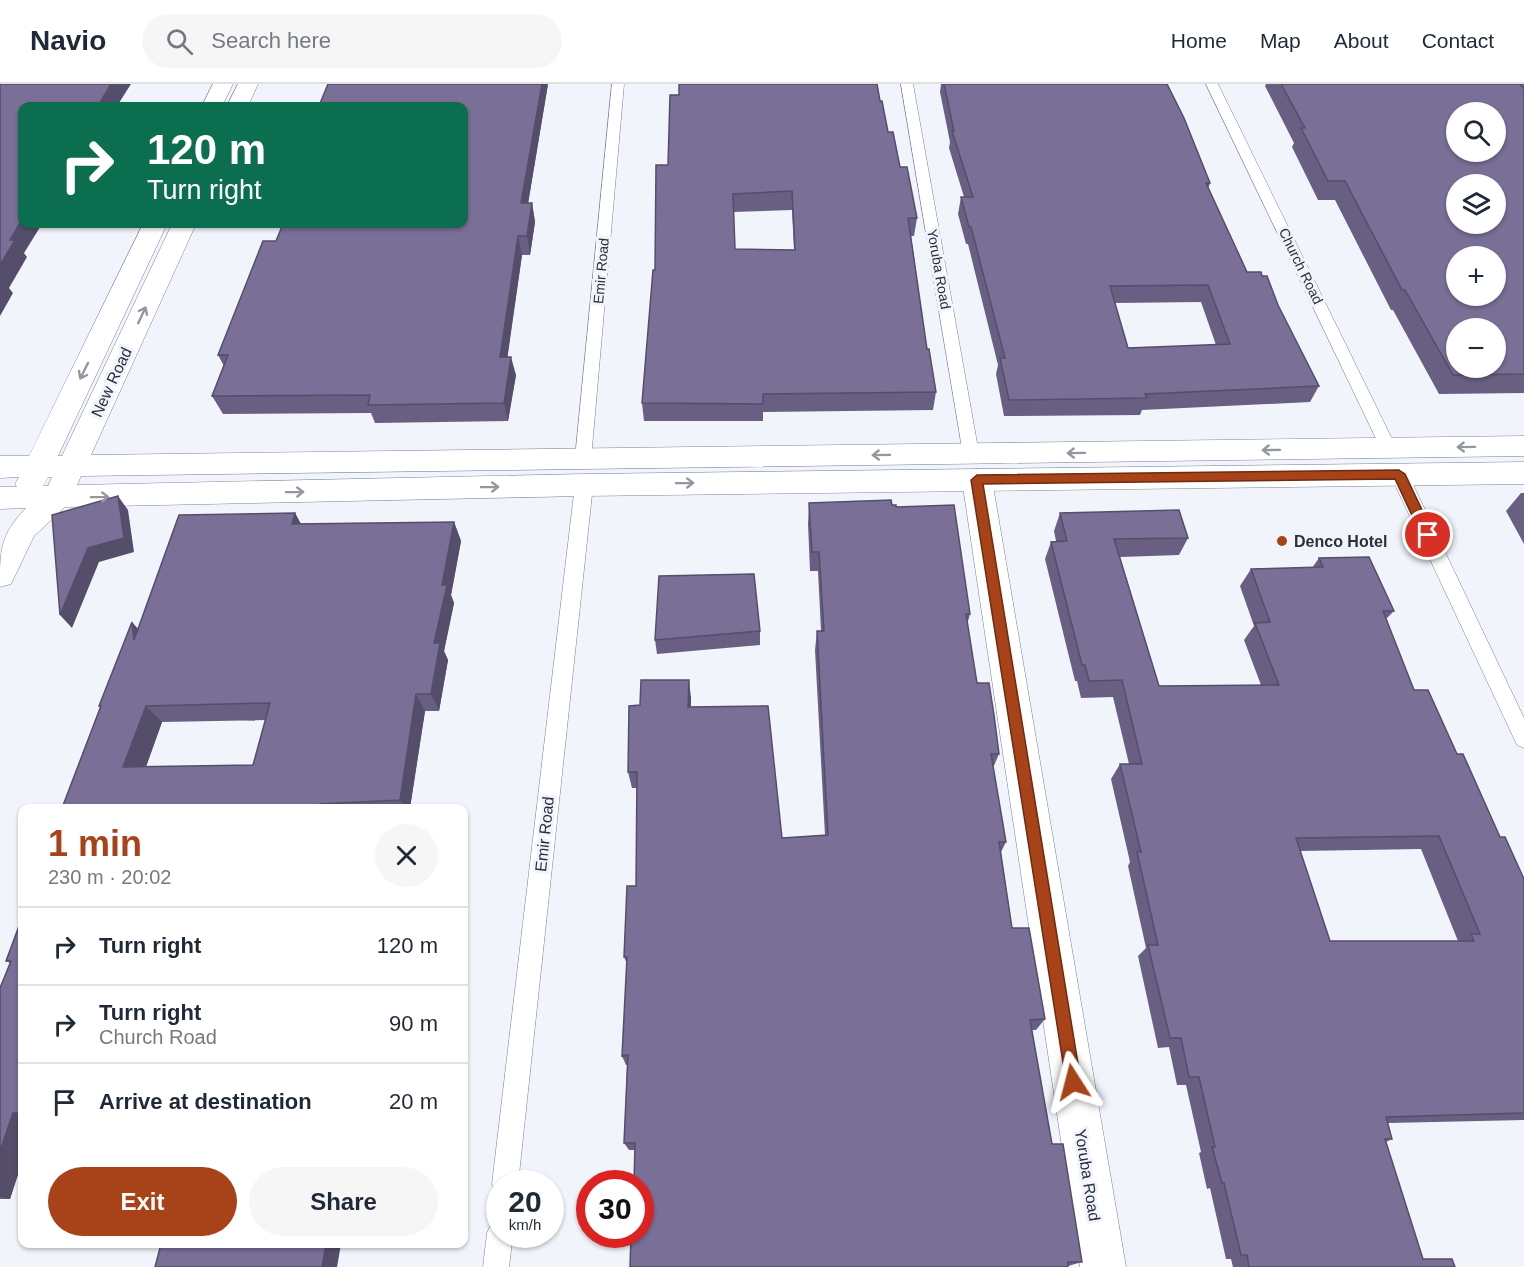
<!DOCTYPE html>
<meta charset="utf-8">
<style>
:root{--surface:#fff;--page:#f6f6f7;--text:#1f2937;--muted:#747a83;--line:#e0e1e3;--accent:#a84218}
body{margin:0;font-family:Arial,sans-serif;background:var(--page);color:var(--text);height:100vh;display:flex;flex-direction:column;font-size:22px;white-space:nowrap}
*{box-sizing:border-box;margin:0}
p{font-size:20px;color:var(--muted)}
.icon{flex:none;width:33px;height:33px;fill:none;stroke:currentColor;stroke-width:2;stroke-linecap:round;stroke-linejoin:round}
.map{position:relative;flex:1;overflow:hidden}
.details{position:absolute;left:18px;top:720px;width:450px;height:444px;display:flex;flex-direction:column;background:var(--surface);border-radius:12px;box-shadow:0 2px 4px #0004}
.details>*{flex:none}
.banner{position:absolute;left:18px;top:18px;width:450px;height:126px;border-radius:12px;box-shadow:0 2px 4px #0004;background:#0b6e4f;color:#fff;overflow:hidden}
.buttons{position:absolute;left:1446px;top:18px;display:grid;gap:12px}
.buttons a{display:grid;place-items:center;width:60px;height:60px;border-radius:50%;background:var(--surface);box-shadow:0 2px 4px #0004;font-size:30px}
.speed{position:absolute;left:486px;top:1086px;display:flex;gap:12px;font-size:30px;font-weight:700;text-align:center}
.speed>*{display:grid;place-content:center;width:78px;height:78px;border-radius:50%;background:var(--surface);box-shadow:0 2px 4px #0004;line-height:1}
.speed small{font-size:15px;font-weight:400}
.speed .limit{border:9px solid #d22;background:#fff;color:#111}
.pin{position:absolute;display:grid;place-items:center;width:51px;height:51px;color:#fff;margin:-26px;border:3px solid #fff;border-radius:50%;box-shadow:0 2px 6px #0007}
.me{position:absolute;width:66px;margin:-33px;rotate:351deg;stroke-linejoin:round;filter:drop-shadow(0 0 4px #0008)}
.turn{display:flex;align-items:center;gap:21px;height:126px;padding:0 30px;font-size:27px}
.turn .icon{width:78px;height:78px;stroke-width:2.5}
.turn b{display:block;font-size:42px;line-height:51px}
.round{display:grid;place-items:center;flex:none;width:63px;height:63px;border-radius:32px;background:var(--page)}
.head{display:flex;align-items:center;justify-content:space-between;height:102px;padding:0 30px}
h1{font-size:36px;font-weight:600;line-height:45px;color:var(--accent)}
.action{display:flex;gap:12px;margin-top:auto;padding:12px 30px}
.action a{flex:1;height:69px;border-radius:36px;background:var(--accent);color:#fff;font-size:24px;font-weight:600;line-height:69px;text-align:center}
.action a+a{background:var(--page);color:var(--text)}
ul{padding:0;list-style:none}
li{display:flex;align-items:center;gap:18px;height:78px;padding:0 30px;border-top:2px solid var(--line)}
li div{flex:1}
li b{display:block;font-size:22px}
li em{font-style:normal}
header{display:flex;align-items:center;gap:36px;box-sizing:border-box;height:84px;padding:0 30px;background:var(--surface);border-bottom:2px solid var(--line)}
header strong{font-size:28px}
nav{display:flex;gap:33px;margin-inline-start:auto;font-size:21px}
.search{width:420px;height:54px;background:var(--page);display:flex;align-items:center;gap:15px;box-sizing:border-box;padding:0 21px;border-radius:33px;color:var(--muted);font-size:22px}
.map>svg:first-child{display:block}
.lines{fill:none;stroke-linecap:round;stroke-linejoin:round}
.lane-casing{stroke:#767f9e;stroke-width:1}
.street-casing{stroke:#767f9e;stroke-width:1}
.secondary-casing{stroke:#767f9e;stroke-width:1}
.lane{fill:#fff;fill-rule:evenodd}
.street{fill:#fff;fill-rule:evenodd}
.secondary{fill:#fff;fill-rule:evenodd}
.wall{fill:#695f82;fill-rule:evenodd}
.shaded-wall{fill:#554e6a}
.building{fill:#7a6f97;stroke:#554e6a;stroke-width:1.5;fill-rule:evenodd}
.oneway{stroke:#95979e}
.route{fill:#a84218;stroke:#6d2b10;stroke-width:1.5}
.poi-dot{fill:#a84218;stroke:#f1f4fb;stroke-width:2}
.labels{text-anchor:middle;stroke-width:6;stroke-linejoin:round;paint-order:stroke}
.far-street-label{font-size:14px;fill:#2b2f3c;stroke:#f1f4fb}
.street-label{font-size:16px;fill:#2b2f3c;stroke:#f1f4fb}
.poi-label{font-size:16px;font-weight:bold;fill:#2b2f3c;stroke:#f1f4fb;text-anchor:start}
</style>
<header>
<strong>Navio</strong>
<div class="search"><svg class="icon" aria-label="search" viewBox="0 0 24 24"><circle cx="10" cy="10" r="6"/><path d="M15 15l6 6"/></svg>Search here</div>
<nav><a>Home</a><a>Map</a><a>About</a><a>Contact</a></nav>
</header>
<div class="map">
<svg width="1524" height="1183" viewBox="0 0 1524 1183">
<rect width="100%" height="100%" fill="#f1f4fb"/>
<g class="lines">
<defs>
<path id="lane" d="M612 0H624L591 375 589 379H577L575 375Z
M901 0H913L979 370 977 374H965L963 370Z
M1206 0H1218L1397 365 1395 369H1383L1381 365Z
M1399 384 1405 386 1408 390 1524 634V664L1517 661 1390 390 1393 386Z
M584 395 590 396 593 401 518 1100H500V1111L496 1109 492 1100 575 401 578 396Z
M500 1136V1150H513L509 1183H483L487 1149 491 1140Z"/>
<path id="street" d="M977 385 987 388 992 396 1126 1183H1080L962 396 967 388Z"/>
<path id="secondary" d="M213 0H233L222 22H202Z
M238 0H258L248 22H227Z
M143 140H167L58 372H62L172 140H196L91 371 1524 352V372L81 392 77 401 584 390 1524 378V400L584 412 65 423 34 452 11 500 0 503C0 466 0 451 26 424L0 425V403H17L15 400 19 393 0 394V372H29ZM48 393H52L48 402H43Z"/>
</defs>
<use href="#lane" class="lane-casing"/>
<use href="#street" class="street-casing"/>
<use href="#secondary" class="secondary-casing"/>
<use href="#lane" class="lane"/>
<use href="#street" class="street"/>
<use href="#secondary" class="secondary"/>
</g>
<path class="wall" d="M328 0H548L528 119H532L535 138 530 171H522L507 273 516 291 508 337 375 339 371 329 223 330 212 312 224 282 218 271 276 157 464 140Z
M941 0H1167L1210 99 1208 105 1247 188 1278 221 1319 302 1310 318 1142 326 1140 331 1004 332 996 290 998 281 968 160H966L958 130 961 113H964L949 64 950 58 940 8ZM1201 218 1216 261 1128 264 1115 219Z
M1266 0H1524V309L1439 310 1393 226H1391L1335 116H1318L1292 63 1294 59 1265 2Z
M679 11 880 17 888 48 917 134 914 152H911L927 265 936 308 933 326 763 328V337H644L642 319 655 186 668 81ZM792 126 794 166 735 165 733 128Z
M1521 409H1524V460L1506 427Z
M809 419 892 421 896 423 970 530 967 541 977 599 999 670 993 684 1006 758 1001 768 1012 844 1045 935 1036 946H1032L1052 1060 1082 1178 1068 1182 635 1066H629L624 1059 627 981H626L622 972 627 880 624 873 636 802 637 704H632L628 688 640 621 691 614V623L782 754 825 751 815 566 817 547H821L818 487H810L808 440Z
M295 429 301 440 454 438 461 457 451 511 454 519 444 567 448 576 439 627H425L410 724H62L100 623 99 622 138 545ZM266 636 253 681 146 683 162 638Z
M1060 429 1188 454 1179 471 1120 473 1159 602 1261 601 1244 556 1254 542 1240 502 1251 485 1312 484 1319 474 1394 527 1386 535 1414 606 1457 670 1500 753 1524 795V1036L1388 1039 1392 1055 1386 1058 1423 1175 1455 1183H1233L1231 1175H1226L1210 1104 1207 1105 1199 1069 1201 1068 1186 1001H1177L1169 963 1158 964 1138 872 1146 864 1128 782 1130 778 1111 695 1120 680H1129L1113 613 1081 614 1077 597H1075L1045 475 1051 458 1056 457 1054 447ZM1421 765 1458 857H1330L1300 767Z
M760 547V561L657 570 655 556Z
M22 834V1078L10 1115H0V904L10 879 6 877Z"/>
<path class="shaded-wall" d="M111 0H131L117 22H98Z
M542 0H548L525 138 521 119Z
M532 119 535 138 530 171 527 152Z
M22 135V140H42L24 169 27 173 9 204 13 209 0 232V181L10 156Z
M518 152 522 171 505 291 500 273Z
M511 273 516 291 508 337 504 319Z
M118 412 128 426 134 468 99 478 72 544 60 531 88 464Z
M295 429 305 448 292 440Z
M454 438 461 457 451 511 454 519 444 567 448 576 439 627 431 610 434 559 442 501Z
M132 538 147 555 134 556Z
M689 596 691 614 690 641 688 623Z
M416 610 425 627 410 724H405L400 716Z
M146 622 162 638 140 699 123 683Z
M13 1029 22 1032V1078L10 1115 0 1113V1067Z
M326 1160H341L337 1183H322Z"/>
<path class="building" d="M0 0H111L98 22H22V135L10 156H15L0 181Z
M328 0H542L521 119H532L527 152H518L500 273H511L504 319 368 321 370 311 212 312 228 271H218L263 157H276L283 140H464V22H319Z
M679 0H877L880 17H882L888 48H893L900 83H907L917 134H908L927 265H929L936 308 763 310V320L642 319 653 186H655L656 81H668L670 11H679ZM792 107 795 166 735 165 733 110Z
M944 0H1167L1184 34 1210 99H1206L1247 188H1261L1262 192H1267L1278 221 1319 302 1145 310 1147 314 1009 316 1000 274H1005L971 143H969L961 113H973L952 47H954ZM1208 201 1230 260 1128 264 1110 202Z
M1281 0H1520L1524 5V290L1453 291 1405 206H1402L1345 97H1328L1301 44H1305ZM1456 28H1496V68H1456ZM1456 100H1496V140H1456ZM1456 172H1496V212H1456ZM1456 244H1496V284H1456Z
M118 412 124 454 88 464 60 531 52 431Z
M891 416 892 421H896V423L954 421 970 530H966L977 599H989L994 631 999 670H991L1006 758H999L1012 844H1029L1045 935 1030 936 1052 1060H1063L1082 1178H1068V1183H630L631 1150H640V1100H634L635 1059H624L628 971 622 972 627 873H624L627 802H636L637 688H628L629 622 640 621 641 596H689L688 623 768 622 782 754 828 751 817 547H824L819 468H812L809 419Z
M1179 426 1188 454 1114 455 1159 602 1279 601 1255 539 1270 538 1251 485 1323 483 1319 474 1369 473 1394 527H1383L1414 606H1428L1457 670H1463L1500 753H1505L1524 795V1029L1386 1033 1392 1055H1385L1423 1175H1452L1455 1183H1249L1247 1171H1241L1224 1099H1222L1212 1063H1215L1199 993H1189L1181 954H1170L1148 861H1158L1137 768H1141L1120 680H1142L1122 596 1089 597 1085 581H1082L1051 458 1067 457 1060 429ZM1439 752 1480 850H1471L1474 857H1330L1296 754Z
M295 429 292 440 454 438 442 501H447L434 559H440L431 610H416L400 716 320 720 319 724H62L101 622H99L132 538 134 556 179 431ZM270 619 253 681 123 683 146 622Z
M754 490 760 547 655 556 659 492Z
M22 834V1029H13L0 1067V904L11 877H6Z
M161 1160H326L322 1183H155Z"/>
<defs><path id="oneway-shaft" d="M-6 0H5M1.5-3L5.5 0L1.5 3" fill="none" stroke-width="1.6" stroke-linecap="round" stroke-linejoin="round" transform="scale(1.5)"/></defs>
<g class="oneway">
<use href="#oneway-shaft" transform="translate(142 231) rotate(-65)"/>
<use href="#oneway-shaft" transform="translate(84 287) rotate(116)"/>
<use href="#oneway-shaft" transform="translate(1466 363) rotate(179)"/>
<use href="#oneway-shaft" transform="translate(1271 366) rotate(179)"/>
<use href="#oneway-shaft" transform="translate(1076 369) rotate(179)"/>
<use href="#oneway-shaft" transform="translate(881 371) rotate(179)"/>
<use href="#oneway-shaft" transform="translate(685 399) rotate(-1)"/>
<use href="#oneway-shaft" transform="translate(490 403) rotate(-1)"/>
<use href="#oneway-shaft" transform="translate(295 408) rotate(-1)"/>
<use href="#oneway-shaft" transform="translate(100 413) rotate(-1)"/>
</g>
<path class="route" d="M1399 386 1405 390 1434 451 1432 455H1423L1395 395 983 400 1081 998 1079 1004 1073 1006 1067 1004 971 396 977 391Z"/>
<circle class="poi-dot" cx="1282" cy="457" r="6"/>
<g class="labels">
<g class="far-street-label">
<text transform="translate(1301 182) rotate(64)" y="5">Church Road</text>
<text transform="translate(939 185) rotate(80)" y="5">Yoruba Road</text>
<text transform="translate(601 187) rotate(-85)" y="5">Emir Road</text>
</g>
<g class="street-label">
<text transform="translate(111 298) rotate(-65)" y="6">New Road</text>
<text transform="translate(544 750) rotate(-84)" y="6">Emir Road</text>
<text transform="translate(1088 1091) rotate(81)" y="6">Yoruba Road</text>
</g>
<g class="poi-label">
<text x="1294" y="463">Denco Hotel</text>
</g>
</g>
</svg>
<div class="buttons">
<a><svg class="icon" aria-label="search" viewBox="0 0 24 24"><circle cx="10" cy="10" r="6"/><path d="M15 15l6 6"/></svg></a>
<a><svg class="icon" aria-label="layers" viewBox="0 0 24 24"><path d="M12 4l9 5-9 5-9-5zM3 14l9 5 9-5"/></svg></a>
<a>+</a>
<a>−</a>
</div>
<div class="speed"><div>20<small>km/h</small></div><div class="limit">30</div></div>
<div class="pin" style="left:1428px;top:451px;background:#d93025"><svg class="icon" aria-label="arrive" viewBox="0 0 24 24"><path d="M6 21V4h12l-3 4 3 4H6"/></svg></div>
<svg class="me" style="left:1073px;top:998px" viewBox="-20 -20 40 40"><path d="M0-17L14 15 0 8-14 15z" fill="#a84218" stroke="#fff" stroke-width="4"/></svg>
<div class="banner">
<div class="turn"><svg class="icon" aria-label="right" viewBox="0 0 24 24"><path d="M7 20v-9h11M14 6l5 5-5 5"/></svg><div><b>120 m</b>Turn right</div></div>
</div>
<section class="details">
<div class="head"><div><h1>1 min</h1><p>230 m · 20:02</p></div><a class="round"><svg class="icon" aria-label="close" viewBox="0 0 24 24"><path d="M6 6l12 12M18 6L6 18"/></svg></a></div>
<ul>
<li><svg class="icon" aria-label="right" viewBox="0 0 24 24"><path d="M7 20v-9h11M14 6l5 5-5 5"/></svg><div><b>Turn right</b></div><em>120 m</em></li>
<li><svg class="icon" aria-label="right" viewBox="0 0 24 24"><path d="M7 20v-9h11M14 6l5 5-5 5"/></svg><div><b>Turn right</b><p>Church Road</p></div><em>90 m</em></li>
<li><svg class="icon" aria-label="arrive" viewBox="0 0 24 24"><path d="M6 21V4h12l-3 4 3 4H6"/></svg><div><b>Arrive at destination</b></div><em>20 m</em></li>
</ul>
<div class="action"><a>Exit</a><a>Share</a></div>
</section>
</div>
